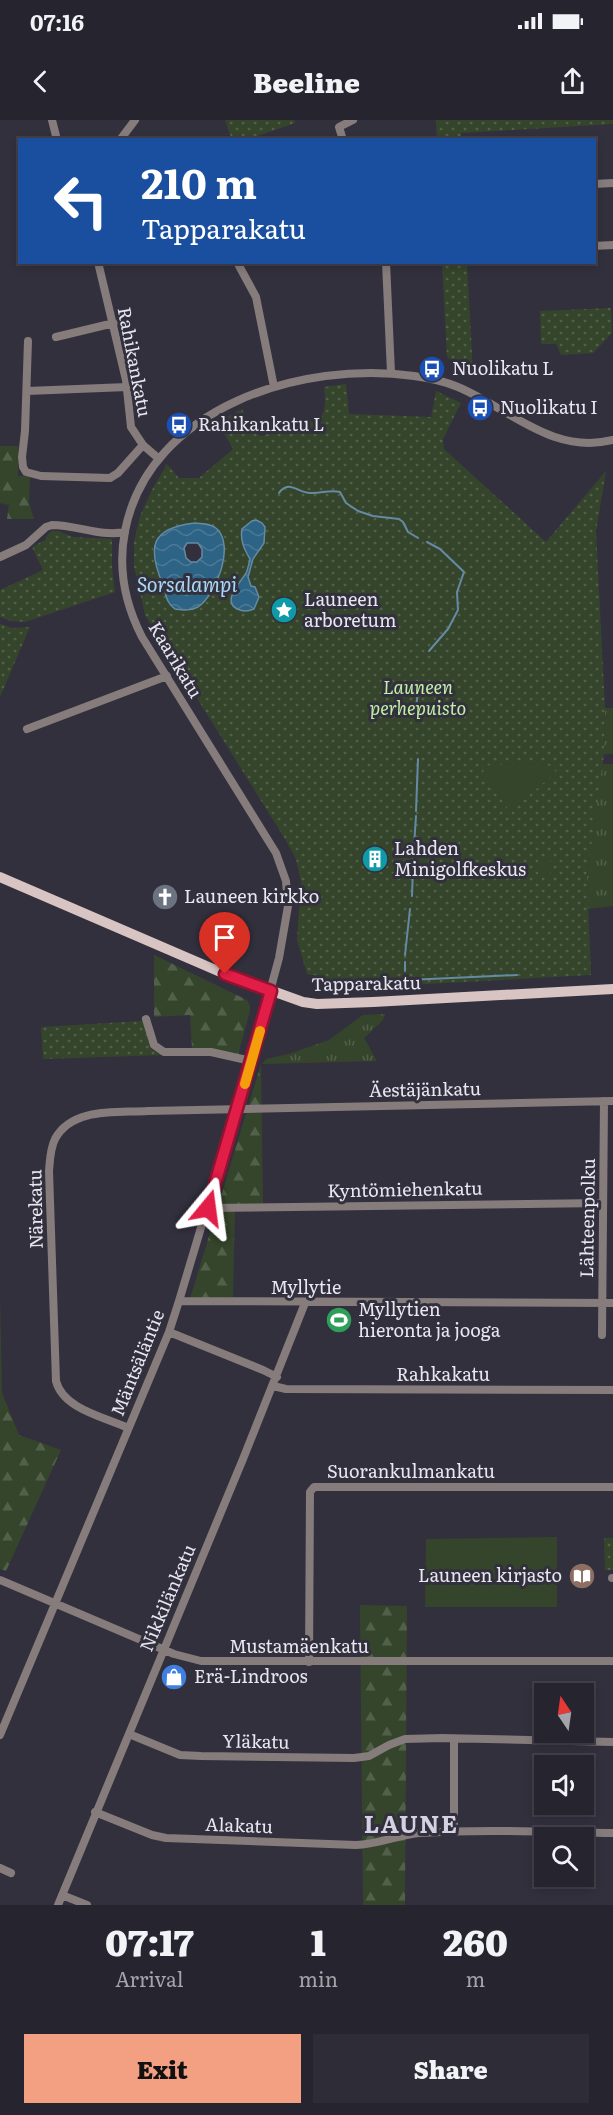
<!DOCTYPE html>
<meta charset="utf-8">
<style>
:root{--surface:#26242e;--page:#2e2c36;--text:#f1f3f6;--muted:#a4a4aa;--line:#42414a;--accent:#f39f82}
body{margin:0;font-family:Literata,serif;background:var(--page);color:var(--text);height:100vh;display:flex;flex-direction:column;font-size:22px;white-space:nowrap}
*{box-sizing:border-box;margin:0}
p{font-size:20px;color:var(--muted)}
.icon{flex:none;width:33px;height:33px;fill:none;stroke:currentColor;stroke-width:2;stroke-linecap:round;stroke-linejoin:round}
.map{position:relative;height:1785px;overflow:hidden}
.drawer{display:flex;flex-direction:column;background:var(--surface);flex:1}
.drawer>*{flex:none}
.banner{position:absolute;left:18px;top:18px;width:578px;height:126px;border-radius:0px;box-shadow:0 3px 9px #0003,0 0 0 2px var(--line);background:#1a4fa0;color:#fff;overflow:hidden}
.needle{width:39px;rotate:347deg}
.tools{position:absolute;left:534px;top:1563px;display:grid;gap:12px}
.tools a{display:grid;place-items:center;width:60px;height:60px;border-radius:0px;background:var(--surface);box-shadow:0 3px 9px #0003,0 0 0 2px var(--line);font-size:30px}
.pin{position:absolute;display:grid;place-items:center;width:51px;height:51px;color:#fff;margin:-62px -26px;border-radius:50% 50% 50% 0;rotate:-45deg;box-shadow:0 0 6px #0007}
.pin .icon{rotate:45deg}
.me{position:absolute;width:66px;margin:-33px;rotate:16deg;stroke-linejoin:round;filter:drop-shadow(0 0 4px #0008)}
.turn{display:flex;align-items:center;gap:21px;height:126px;padding:0 24px;font-size:27px}
.turn .icon{width:78px;height:78px;stroke-width:2.5}
.turn b{display:block;font-size:42px;line-height:51px}
.eta{display:flex;justify-content:space-evenly;align-items:center;height:102px;text-align:center}
.eta b{font-size:36px;font-weight:800;line-height:42px}
.primary-button{display:flex;gap:12px;margin-top:auto;padding:12px 24px}
.primary-button a{flex:1;height:69px;border-radius:0px;background:var(--accent);color:#111;font-size:24px;font-weight:800;line-height:69px;text-align:center}
.primary-button a+a{background:var(--page);color:var(--text)}
.status{display:flex;justify-content:space-between;align-items:center;height:42px;padding:0 30px;background:var(--surface);direction:ltr}
.status svg{height:16px;fill:currentColor}
header{display:flex;justify-content:space-between;align-items:center;height:78px;padding:0 24px;background:var(--surface);font-size:27px;font-weight:800}
.map>svg:first-child{display:block}
.grass{fill:url(#grass-tufts)}
.forest{fill:url(#forest-firs)}
.park{fill:url(#park-dots);fill-rule:evenodd}
.pitch{fill:#35452b}
.water{fill:url(#water-waves);stroke:#658aa4;stroke-width:1.5;fill-rule:evenodd}
.lines{fill:none;stroke-linecap:round;stroke-linejoin:round}
.stream{stroke:#658aa4;stroke-width:2}
.minor{stroke:#857c7b;stroke-width:8}
.major{stroke:#d8c5c3;stroke-width:10}
.route-casing{stroke:#92132f;stroke-width:15}
.route{stroke:#e11d48;stroke-width:10}
.slow{stroke:#f59e0b;stroke-width:10}
.labels{text-anchor:middle;stroke-width:6;stroke-linejoin:round;paint-order:stroke}
.street-label{font-size:18px;fill:#e8e6f0;stroke:#33303e}
.poi-label{font-size:18px;fill:#e8e6f0;stroke:#33303e;text-anchor:start}
.park-label{font-size:18px;font-style:italic;fill:#c1efa5;stroke:#33303e}
.water-label{font-size:20px;font-style:italic;fill:#a9d7f6;stroke:#33303e}
.district-label{font-size:24px;font-weight:bold;letter-spacing:1.5px;fill:#d5d1e4;stroke:#33303e}
</style>
<div class="status"><b>07:16</b><svg viewBox="0 0 49 12"><path d="M0 12V9h3v3zM5 12V6h3v6zM10 12V3h3v9zM15 12V0h3v12zM26 1h20v11H26zM47 4h2v5h-2z"/></svg></div>
<header><svg class="icon" aria-label="back" viewBox="0 0 24 24"><path d="M15 5l-7 7 7 7"/></svg>Beeline<svg class="icon" aria-label="share" viewBox="0 0 24 24"><path d="M12 15V3M7 8l5-5 5 5M5 13v7h14v-7"/></svg></header>
<div class="map">
<svg width="613" height="1785" viewBox="0 0 613 1785">
<defs>
<pattern id="grass-tufts" width="24" height="20" patternUnits="userSpaceOnUse" patternTransform="scale(1.5)"><rect width="24" height="20" fill="#35452b"/><path d="M3 7l-1-3M5 7V3M7 7l1-3M15 17l-1-3M17 17v-4M19 17l1-3" fill="none" stroke="#52604a"/></pattern>
<pattern id="forest-firs" width="22" height="20" patternUnits="userSpaceOnUse" patternTransform="scale(1.5)"><rect width="22" height="20" fill="#35452b"/><path d="M5 1l3.5 6h-7zM16 11l3.5 6h-7z" fill="#52604a"/></pattern>
<pattern id="park-dots" width="8" height="8" patternUnits="userSpaceOnUse" patternTransform="scale(1.5)"><rect width="8" height="8" fill="#35452b"/><path d="M2 2h.1M6 6h.1" fill="none" stroke="#52604a" stroke-width="1.8" stroke-linecap="round"/></pattern>
<pattern id="water-waves" width="16" height="10" patternUnits="userSpaceOnUse" patternTransform="scale(1.5)"><rect width="16" height="10" fill="#2d6384"/><path d="M0 5q4-4 8 0t8 0" fill="none" stroke="#4b7996"/></pattern>
</defs>
<rect width="100%" height="100%" fill="#33303e"/>
<path class="grass" d="M605 588H613V634H604Z
M602 644H613V786L588 789 587 757Z
M385 894 383 900 364 918 377 941 262 944 266 939 289 934 329 920 363 895Z"/>
<path class="forest" d="M0 326H18V356H30L29 383 34 399H7L9 385 0 383Z
M154 835 247 880 250 886V891L238 935 192 928 190 895 154 897Z
M261 944 263 1086 235 1088 233 1177 190 1179Z
M0 1177 2 1273 19 1315 61 1330 6 1451 0 1449Z
M360 1485 407 1486 405 1785H363Z"/>
<path class="park" d="M225 0H294L295 3 249 19 232 20Z
M436 0H613V4L461 13V19L437 20Z
M442 143H467L473 253 447 237Z
M611 188 612 213 593 233 561 235 556 224H541L540 191Z
M346 264 349 294 431 297 436 271 461 283 443 319 444 329 546 422 606 351 596 411 605 588 604 634 587 757 591 855 335 869 323 857 307 854 297 820 301 762 296 739 285 719 145 495 134 446V422L140 396 153 368 167 344 179 358H199L233 329 218 302 242 289 253 313 262 316 321 297C327 287 325 278 324 267ZM195 403 209 405 225 431 219 456 164 469C159 456 146 426 159 415 162 413 169 411 172 410 180 407 187 404 195 403ZM244 431 253 439 248 457 251 466 255 467 257 474 234 467 247 452 250 439Z
M53 411H58L73 417 112 419V447L115 472 25 502 11 501 0 497V470L43 450 32 427 45 420 48 414Z
M0 504 12 508 30 507 0 577Z
M143 901 151 929 163 935 43 939 41 907Z
M604 1418H613V1450H605Z"/>
<path class="pitch" d="M543 643 552 647 556 652 510 692 483 651 489 645Z
M538 737H550V758H538Z
M557 1417V1487H425L426 1419Z"/>
<path class="water" d="M256 400 262 403 265 407 264 423 253 439 248 457 251 466 255 467 259 477 254 489C249 491 245 492 240 490 219 483 241 462 246 453 248 449 249 443 250 439 244 429 240 420 242 409L252 401Z
M195 403C202 404 211 403 217 409 235 426 216 475 198 487 191 491 183 490 175 489 166 483 166 474 163 465 147 427 150 408 195 403ZM187 423H198L202 429V437L197 442H191L186 438 184 428Z"/>
<g class="lines">
<path class="stream" d="M279 373C289 359 298 373 310 373 321 374 329 369 340 372L346 383 358 391 373 396 399 399 403 402 408 412 418 418
M427 422 440 429 464 452 457 472 458 490 448 509 429 531
M416 587 418 572
M416 588 457 596
M416 691 418 639
M414 726 416 696
M413 741 414 734
M412 776 413 748
M405 835 410 789
M405 851V842
M405 856 408 860 517 855"/>
<path class="minor" d="M52 0 57 20
M120 20 135 0
M343 20 339 7 353 0
M594 64 613 63
M594 126 613 125
M98 142 126 260 131 307 143 325 158 338
M237 142 256 177 274 267
M386 142 391 253
M56 217 114 203
M28 221 25 311 22 337 23 347 26 352 41 356 110 358 118 353 143 325
M27 271 127 267
M0 437 26 425 46 407 52 405C77 405 100 417 125 412
M27 609 167 556
M146 899 154 925 164 932H211L251 941
M208 1088 603 1083
M179 1181 613 1183
M169 1212 263 1250 277 1257
M602 1215 604 981
M273 1266 286 1269 613 1270
M128 1308C104 1297 63 1289 56 1261L49 1051C50 1040 50 1029 55 1019 72 987 117 993 148 991L613 981
M612 1458H613
M0 1460 174 1534 201 1541H613
M309 1542 310 1372 314 1367H613
M129 1614 180 1635 201 1636 354 1638 369 1636 389 1625 405 1619 442 1618 613 1622
M0 1615 169 1212 179 1181 251 941 279 838 288 786 286 761 276 733 142 517C125 484 118 447 125 411 149 287 303 240 414 256 429 258 444 261 458 267 510 289 552 335 613 320
M454 1619V1711
M95 1692 152 1715 166 1718 356 1725C377 1725 397 1715 419 1713 483 1709 548 1712 613 1713
M0 1748 11 1753
M62 1775 87 1785
M58 1785 243 1339 305 1183"/>
<path class="major" d="M0 757 225 854 303 882 317 884 373 882 613 869"/>
</g>
<g class="lines">
<defs>
<path id="route" d="M208 1088 271 871 225 854"/>
</defs>
<use href="#route" class="route-casing"/>
<use href="#route" class="route"/>
<path class="slow" d="M245 964 260 911"/>
</g>
<defs>
<symbol id="bus-disc" viewBox="-11 -11 22 22"><circle r="9.5" fill="#1a4fb4" stroke="#33303e"/><path d="M-5-6H5V4H4V6H2V4H-2V6H-4V4H-5ZM-3.5-4V0h7V-4ZM-3.5 1.2v1.5H-2V1.2ZM2 1.2v1.5H3.5V1.2Z" fill="#fff"/></symbol>
<symbol id="sight-disc" viewBox="-11 -11 22 22"><circle r="9.5" fill="#0f9aa8" stroke="#33303e"/><path d="M0-6L1.8-2.2L6-1.7L2.9 1.2L3.7 5.4L0 3.3L-3.7 5.4L-2.9 1.2L-6-1.7L-1.8-2.2Z" fill="#fff"/></symbol>
<symbol id="building-disc" viewBox="-11 -11 22 22"><circle r="9.5" fill="#0f9aa8" stroke="#33303e"/><path d="M-4-6H4V6H1V3H-1V6H-4ZM-2.5-4.3h1.7v1.8h-1.7ZM.8-4.3h1.7v1.8H.8ZM-2.5-1h1.7V.8h-1.7ZM.8-1h1.7V.8H.8Z" fill="#fff"/></symbol>
<symbol id="church-disc" viewBox="-11 -11 22 22"><circle r="9.5" fill="#6b7280" stroke="#33303e"/><path d="M-1.2-6h2.4v3.5h3.3v2.4h-3.3V6h-2.4V-.1h-3.3v-2.4h3.3Z" fill="#fff"/></symbol>
<symbol id="stadium-disc" viewBox="-11 -11 22 22"><circle r="9.5" fill="#2e9e5b" stroke="#33303e"/><path d="M0-5a6.5 5 0 1 0 0 10a6.5 5 0 1 0 0-10ZM-3.5-1.8h7v3.6h-7Z" fill="#fff"/></symbol>
<symbol id="library-disc" viewBox="-11 -11 22 22"><circle r="9.5" fill="#8d6e63" stroke="#33303e"/><path d="M-6-4Q-3-5.5-.7-3.5V5Q-3 3-6 4ZM6-4Q3-5.5 .7-3.5V5Q3 3 6 4Z" fill="#fff"/></symbol>
<symbol id="shop-disc" viewBox="-11 -11 22 22"><circle r="9.5" fill="#3f7fe0" stroke="#33303e"/><path d="M-5-2.5h2.3a2.7 3.5 0 0 1 5.4 0H5L5.5 6h-11ZM-1.5-2.5h3a1.5 2.3 0 0 0-3 0Z" fill="#fff"/></symbol>
</defs>
<g fill-rule="evenodd">
<use href="#bus-disc" x="417" y="234" width="30" height="30"/>
<use href="#bus-disc" x="465" y="273" width="30" height="30"/>
<use href="#bus-disc" x="164" y="290" width="30" height="30"/>
<use href="#sight-disc" x="269" y="475" width="30" height="30"/>
<use href="#building-disc" x="360" y="724" width="30" height="30"/>
<use href="#church-disc" x="150" y="762" width="30" height="30"/>
<use href="#stadium-disc" x="324" y="1185" width="30" height="30"/>
<use href="#library-disc" x="567" y="1441" width="30" height="30"/>
<use href="#shop-disc" x="159" y="1542" width="30" height="30"/>
</g>
<g class="labels">
<g class="street-label">
<text transform="translate(134 242) rotate(79)" y="6">Rahikankatu</text>
<text transform="translate(175 540) rotate(59)" y="6">Kaarikatu</text>
<text transform="translate(366 864) rotate(-1)" y="6">Tapparakatu</text>
<text transform="translate(425 970) rotate(-1)" y="6">Äestäjänkatu</text>
<text transform="translate(405 1070) rotate(-1)" y="6">Kyntömiehenkatu</text>
<text transform="translate(36 1089) rotate(-91)" y="6">Närekatu</text>
<text transform="translate(588 1098) rotate(-89)" y="6">Lähteenpolku</text>
<text x="306" y="1174">Myllytie</text>
<text transform="translate(138 1243) rotate(-68)" y="6">Mäntsäläntie</text>
<text x="443" y="1261">Rahkakatu</text>
<text x="411" y="1358">Suorankulmankatu</text>
<text transform="translate(168 1478) rotate(-67)" y="6">Nikkilänkatu</text>
<text x="299" y="1533">Mustamäenkatu</text>
<text transform="translate(256 1622) rotate(1)" y="6">Yläkatu</text>
<text transform="translate(239 1706) rotate(2)" y="6">Alakatu</text>
</g>
<g class="poi-label">
<text x="452" y="255">Nuolikatu L</text>
<text x="500" y="294">Nuolikatu I</text>
<text x="198" y="311">Rahikankatu L</text>
<text x="304" y="486">Launeen<tspan x="304" dy="21">arboretum</tspan></text>
<text x="394" y="735">Lahden<tspan x="394" dy="21">Minigolfkeskus</tspan></text>
<text x="184" y="783">Launeen kirkko</text>
<text x="358" y="1196">Myllytien<tspan x="358" dy="21">hieronta ja jooga</tspan></text>
<text x="562" y="1462" text-anchor="end">Launeen kirjasto</text>
<text x="194" y="1563">Erä-Lindroos</text>
</g>
<g class="park-label">
<text x="418" y="574">Launeen<tspan x="418" dy="21">perhepuisto</tspan></text>
</g>
<g class="water-label">
<text x="187" y="472">Sorsalampi</text>
</g>
<g class="district-label">
<text x="411" y="1713">LAUNE</text>
</g>
</g>
</svg>
<div class="tools">
<a><svg class="needle" viewBox="-14 -14 28 28"><path d="M0-13l5 13h-10z" fill="#e53935"/><path d="M0 13l5-13h-10z" fill="#a4a4aa"/></svg></a>
<a><svg class="icon" aria-label="sound" viewBox="0 0 24 24"><path d="M4 9h4l5-4v14l-5-4H4zM17 9q2 3 0 6"/></svg></a>
<a><svg class="icon" aria-label="search" viewBox="0 0 24 24"><circle cx="10" cy="10" r="6"/><path d="M15 15l6 6"/></svg></a>
</div>
<div class="pin" style="left:225px;top:854px;background:#d93025"><svg class="icon" aria-label="arrive" viewBox="0 0 24 24"><path d="M6 21V4h12l-3 4 3 4H6"/></svg></div>
<svg class="me" style="left:208px;top:1088px" viewBox="-20 -20 40 40"><path d="M0-17L14 15 0 8-14 15z" fill="#e11d48" stroke="#fff" stroke-width="4"/></svg>
<div class="banner">
<div class="turn"><svg class="icon" aria-label="left" viewBox="0 0 24 24"><path d="M17 20v-9H6M10 6l-5 5 5 5"/></svg><div><b>210 m</b>Tapparakatu</div></div>
</div>
</div>
<section class="drawer">
<div class="eta">
<div><b>07:17</b><p>Arrival</p></div>
<div><b>1</b><p>min</p></div>
<div><b>260</b><p>m</p></div>
</div>
<div class="primary-button"><a>Exit</a><a>Share</a></div>
</section>
